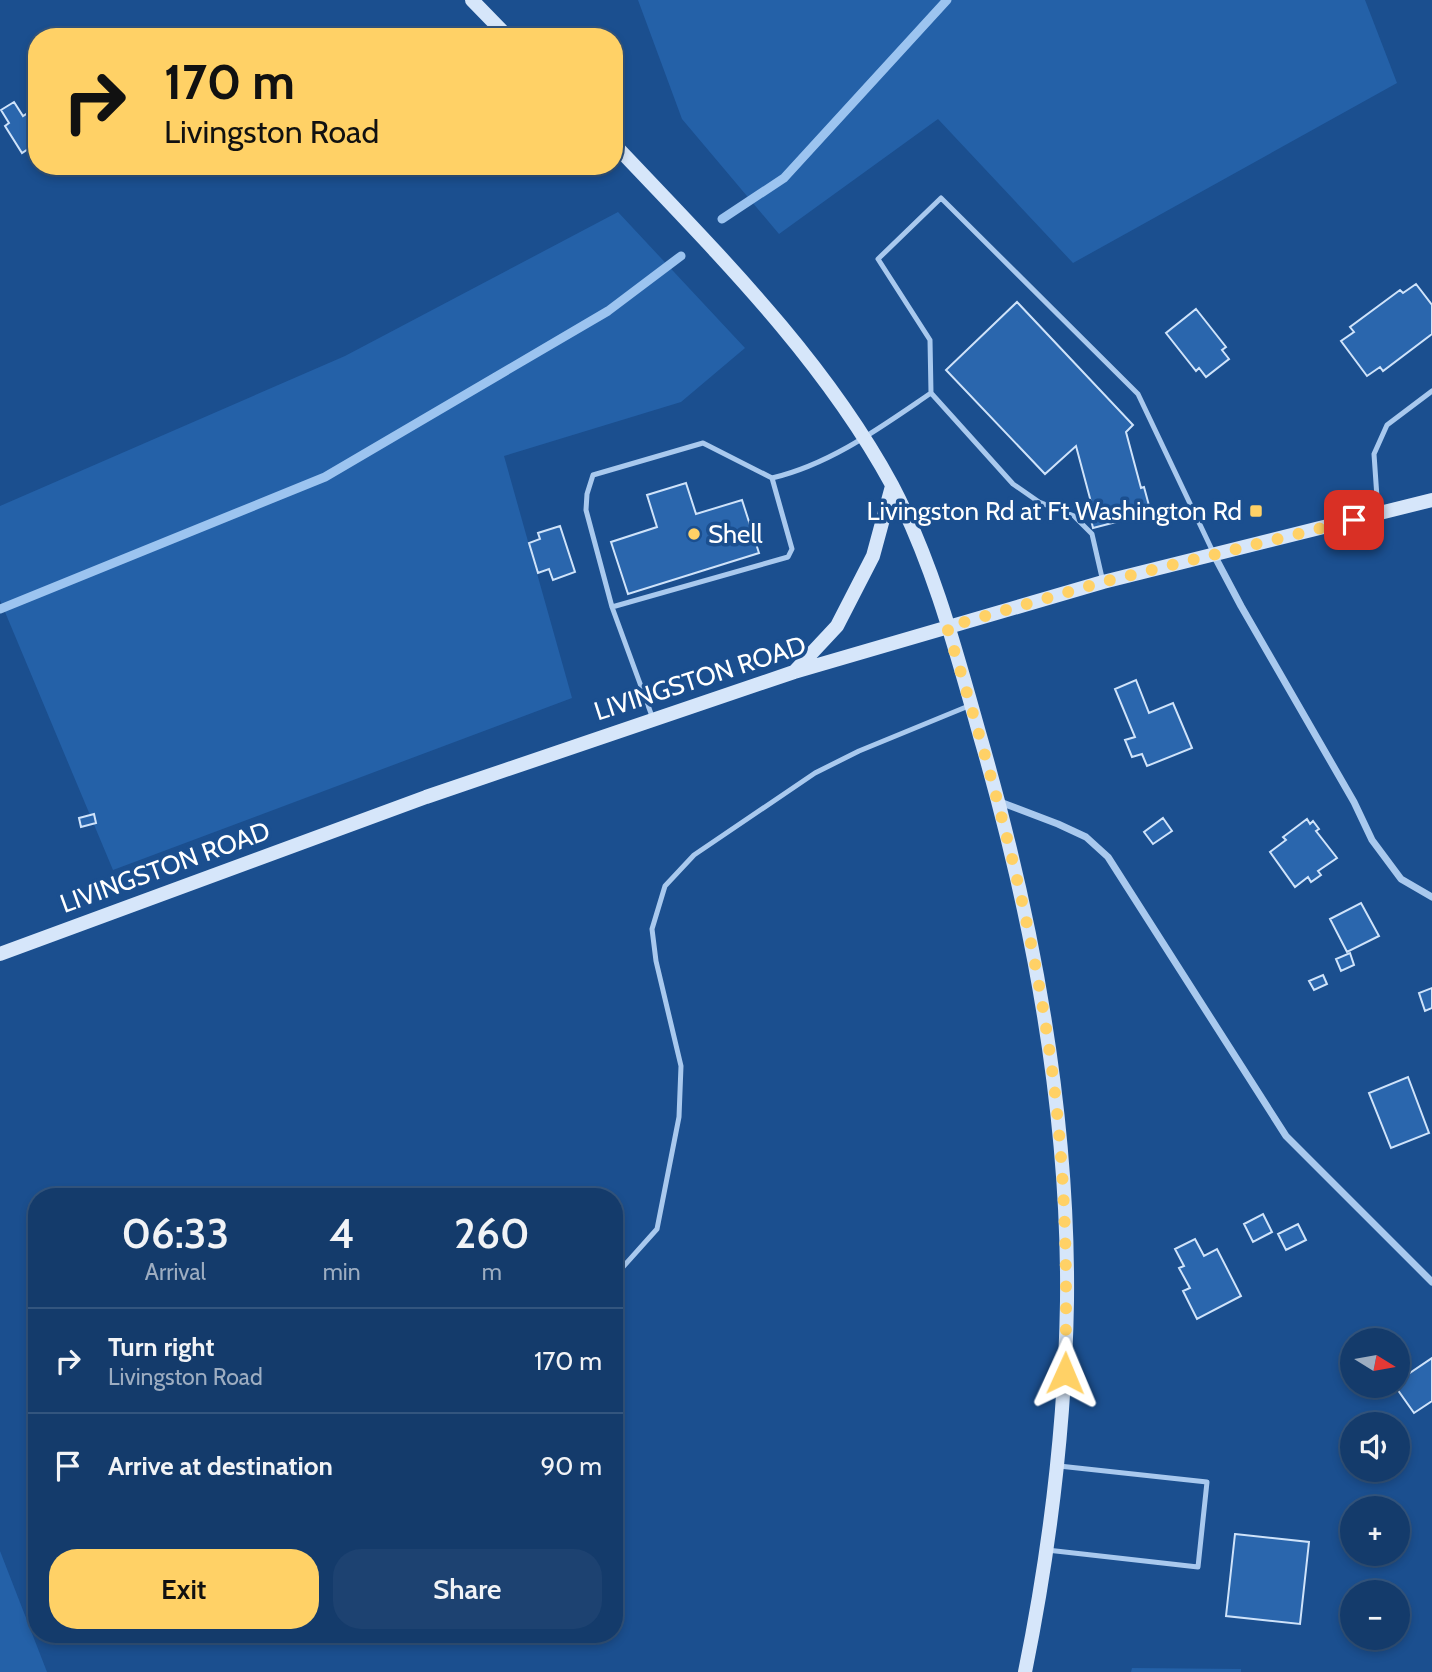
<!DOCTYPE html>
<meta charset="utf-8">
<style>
:root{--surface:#143b6b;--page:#1d4271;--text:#f1f3f6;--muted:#9dadc1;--line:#33557e;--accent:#ffd166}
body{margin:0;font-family:Cabin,sans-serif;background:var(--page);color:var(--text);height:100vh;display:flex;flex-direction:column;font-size:26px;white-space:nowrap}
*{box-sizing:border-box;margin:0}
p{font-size:23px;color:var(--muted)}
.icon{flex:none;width:38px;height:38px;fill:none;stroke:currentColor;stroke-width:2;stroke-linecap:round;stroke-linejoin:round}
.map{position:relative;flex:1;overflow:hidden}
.details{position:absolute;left:28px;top:1188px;width:595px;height:455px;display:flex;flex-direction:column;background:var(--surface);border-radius:28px;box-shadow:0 4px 10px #0003,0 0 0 2px var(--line)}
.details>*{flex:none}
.guide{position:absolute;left:28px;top:28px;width:595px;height:147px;border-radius:28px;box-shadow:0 4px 10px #0003,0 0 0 2px var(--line);background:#ffd166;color:#111;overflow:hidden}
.needle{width:46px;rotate:101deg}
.fabs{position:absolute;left:1340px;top:1328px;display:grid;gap:14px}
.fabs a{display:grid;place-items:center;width:70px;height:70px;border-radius:50%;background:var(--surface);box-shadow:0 4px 10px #0003,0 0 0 2px var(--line);font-size:35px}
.pin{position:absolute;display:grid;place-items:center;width:60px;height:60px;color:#fff;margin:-30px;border-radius:14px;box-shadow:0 4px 10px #0006}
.me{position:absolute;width:77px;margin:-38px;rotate:1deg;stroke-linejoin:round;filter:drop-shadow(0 0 5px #0008)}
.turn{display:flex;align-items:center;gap:24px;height:147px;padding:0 21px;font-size:32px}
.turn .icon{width:91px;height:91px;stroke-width:2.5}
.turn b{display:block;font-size:49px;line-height:60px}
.eta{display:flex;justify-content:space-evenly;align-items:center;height:119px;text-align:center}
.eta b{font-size:42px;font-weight:600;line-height:49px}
.button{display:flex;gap:14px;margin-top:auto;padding:14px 21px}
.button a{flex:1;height:80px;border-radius:28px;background:var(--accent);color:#111;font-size:28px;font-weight:600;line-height:80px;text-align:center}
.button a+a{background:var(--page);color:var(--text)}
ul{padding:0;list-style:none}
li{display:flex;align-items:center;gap:21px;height:105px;padding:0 21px;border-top:2px solid var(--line)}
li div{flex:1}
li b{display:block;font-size:26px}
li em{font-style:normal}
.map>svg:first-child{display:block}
.green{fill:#2461a8}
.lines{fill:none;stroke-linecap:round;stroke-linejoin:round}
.stream{stroke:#9cc4f0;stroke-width:9}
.building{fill:#2a66ad;stroke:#cfe3fa;stroke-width:2}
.lane{stroke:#a9c9ee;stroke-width:5}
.street{stroke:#a9c9ee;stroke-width:7}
.secondary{stroke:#d6e6fa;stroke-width:14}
.route{stroke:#ffd166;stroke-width:12;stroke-dasharray:0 21.6}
.poi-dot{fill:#ffd166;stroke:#1b4f8f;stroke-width:2.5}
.labels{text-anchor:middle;stroke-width:7;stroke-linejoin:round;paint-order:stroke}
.poi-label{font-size:26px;fill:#fff;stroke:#1b4f8f;text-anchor:end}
.street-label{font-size:26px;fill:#fff;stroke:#1b4f8f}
</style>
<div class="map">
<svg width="1432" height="1672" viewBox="0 0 1432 1672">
<rect width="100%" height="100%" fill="#1b4f8f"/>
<path class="green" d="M638 0H1365L1397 83 1073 263 938 119 779 234 682 119Z
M618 212 745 348 681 402 504 456 572 698 113 870 0 600V506L345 356Z
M0 1551 47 1672H0Z
M1132 1668 1241 1669V1672H1131Z"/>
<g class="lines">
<path class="stream" d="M722 219 784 178 947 0
M0 609 325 477 608 311 681 256"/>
</g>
<path class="building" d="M14 102 23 116 37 107V143L22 153 5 126 9 123 1 110Z
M1416 284 1432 305V334L1383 371 1380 367 1367 376 1341 341 1354 332 1350 327 1400 290 1403 293Z
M1017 302 1133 425 1126 432 1141 488 1144 487 1151 513 1093 528 1087 503 1091 502 1076 446 1045 474 946 370Z
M1196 309 1226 347 1222 350 1229 359 1206 377 1199 368 1196 371 1166 333Z
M686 483 696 514 742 500 759 553 628 594 611 542 657 527 647 495Z
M560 526 575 572 553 580 549 569 538 573 529 543 540 539 538 533Z
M1136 680 1149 713 1173 703 1192 748 1147 766 1142 754 1132 757 1125 740 1135 737 1115 689Z
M94 814 96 823 81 827 79 818Z
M1163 818 1172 831 1153 844 1144 832Z
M1307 819 1310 824 1313 821 1319 829 1316 831 1337 858 1318 871 1321 875 1311 882 1308 877 1295 887 1270 852 1286 840 1283 837Z
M1361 903 1379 936 1347 952 1330 919Z
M1350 953 1354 965 1341 971 1336 959Z
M1323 975 1327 984 1314 990 1309 981Z
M1432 988V1008L1425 1011 1419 993Z
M1408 1077 1429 1133 1391 1148 1369 1093Z
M1263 1214 1272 1232 1253 1242 1244 1224Z
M1298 1224 1306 1240 1286 1250 1278 1234Z
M1195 1239 1204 1256 1217 1249 1241 1296 1197 1319 1183 1291 1190 1288 1179 1268 1184 1266 1175 1249Z
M1432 1358V1401L1414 1413 1395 1386H1398V1381Z
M1235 1534 1309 1542 1300 1624 1226 1616Z"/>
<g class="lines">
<path class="lane" d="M1378 512 1374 454 1387 425 1432 391
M1103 582 1092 534 1074 516 1039 502 1013 484 931 393 930 340 878 259 941 198 1138 394 1213 552
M612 607 586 510 587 494 593 475 703 443 772 478C831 464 881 427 931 393
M653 719 612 607 788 557 792 549 772 478
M614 1277 657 1229 679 1117 681 1066 656 961 652 929 665 886 694 855 815 773 859 751 971 705
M1047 1550 1198 1567 1207 1482 1059 1466"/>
<path class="street" d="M1214 555 1241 606 1354 802 1372 840 1401 879 1432 897
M1000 802 1058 824 1086 837 1108 857 1286 1136 1432 1282"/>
<path class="secondary" d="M472 0 508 37
M614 144C714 250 822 356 892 485 933 563 956 651 980 736 1033 919 1069 1110 1067 1301 1065 1426 1050 1549 1025 1672
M795 671 837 626 873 556 892 486
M0 954 426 797 794 672 1103 582 1432 500"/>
</g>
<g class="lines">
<path class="route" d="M1065 1373C1068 1266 1065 1160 1050 1055 1030 909 990 767 947 627L1103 582 1354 520"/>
</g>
<g class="poi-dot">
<rect x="1249" y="504" width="14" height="14" rx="3.5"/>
<circle cx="694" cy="534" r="7"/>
</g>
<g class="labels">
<g class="poi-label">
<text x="1242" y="520">Livingston Rd at Ft Washington Rd</text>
<text x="708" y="543" text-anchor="start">Shell</text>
</g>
<g class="street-label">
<text transform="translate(700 678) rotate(-18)" y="9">LIVINGSTON ROAD</text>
<text transform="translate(165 867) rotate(-20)" y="9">LIVINGSTON ROAD</text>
</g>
</g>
</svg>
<div class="fabs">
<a><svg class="needle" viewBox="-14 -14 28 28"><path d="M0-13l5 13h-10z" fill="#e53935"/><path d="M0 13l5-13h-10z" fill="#9dadc1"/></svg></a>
<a><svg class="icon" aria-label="sound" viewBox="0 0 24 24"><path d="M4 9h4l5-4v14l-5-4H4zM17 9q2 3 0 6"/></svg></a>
<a>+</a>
<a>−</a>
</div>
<div class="pin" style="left:1354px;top:520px;background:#d93025"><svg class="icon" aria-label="arrive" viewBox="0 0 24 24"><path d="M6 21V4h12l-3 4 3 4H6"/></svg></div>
<svg class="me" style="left:1065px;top:1373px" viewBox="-20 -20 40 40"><path d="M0-17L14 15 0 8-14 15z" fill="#ffd166" stroke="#fff" stroke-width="4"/></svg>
<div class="guide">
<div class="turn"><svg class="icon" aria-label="right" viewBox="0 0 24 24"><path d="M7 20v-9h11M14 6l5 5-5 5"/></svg><div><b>170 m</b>Livingston Road</div></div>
</div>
<section class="details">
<div class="eta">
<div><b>06:33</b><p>Arrival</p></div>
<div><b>4</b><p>min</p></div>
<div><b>260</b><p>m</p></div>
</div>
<ul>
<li><svg class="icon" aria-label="right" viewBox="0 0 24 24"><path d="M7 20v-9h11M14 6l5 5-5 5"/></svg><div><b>Turn right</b><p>Livingston Road</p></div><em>170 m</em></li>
<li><svg class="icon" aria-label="arrive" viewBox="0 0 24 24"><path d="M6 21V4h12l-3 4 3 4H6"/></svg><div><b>Arrive at destination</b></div><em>90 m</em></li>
</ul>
<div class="button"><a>Exit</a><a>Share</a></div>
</section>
</div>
